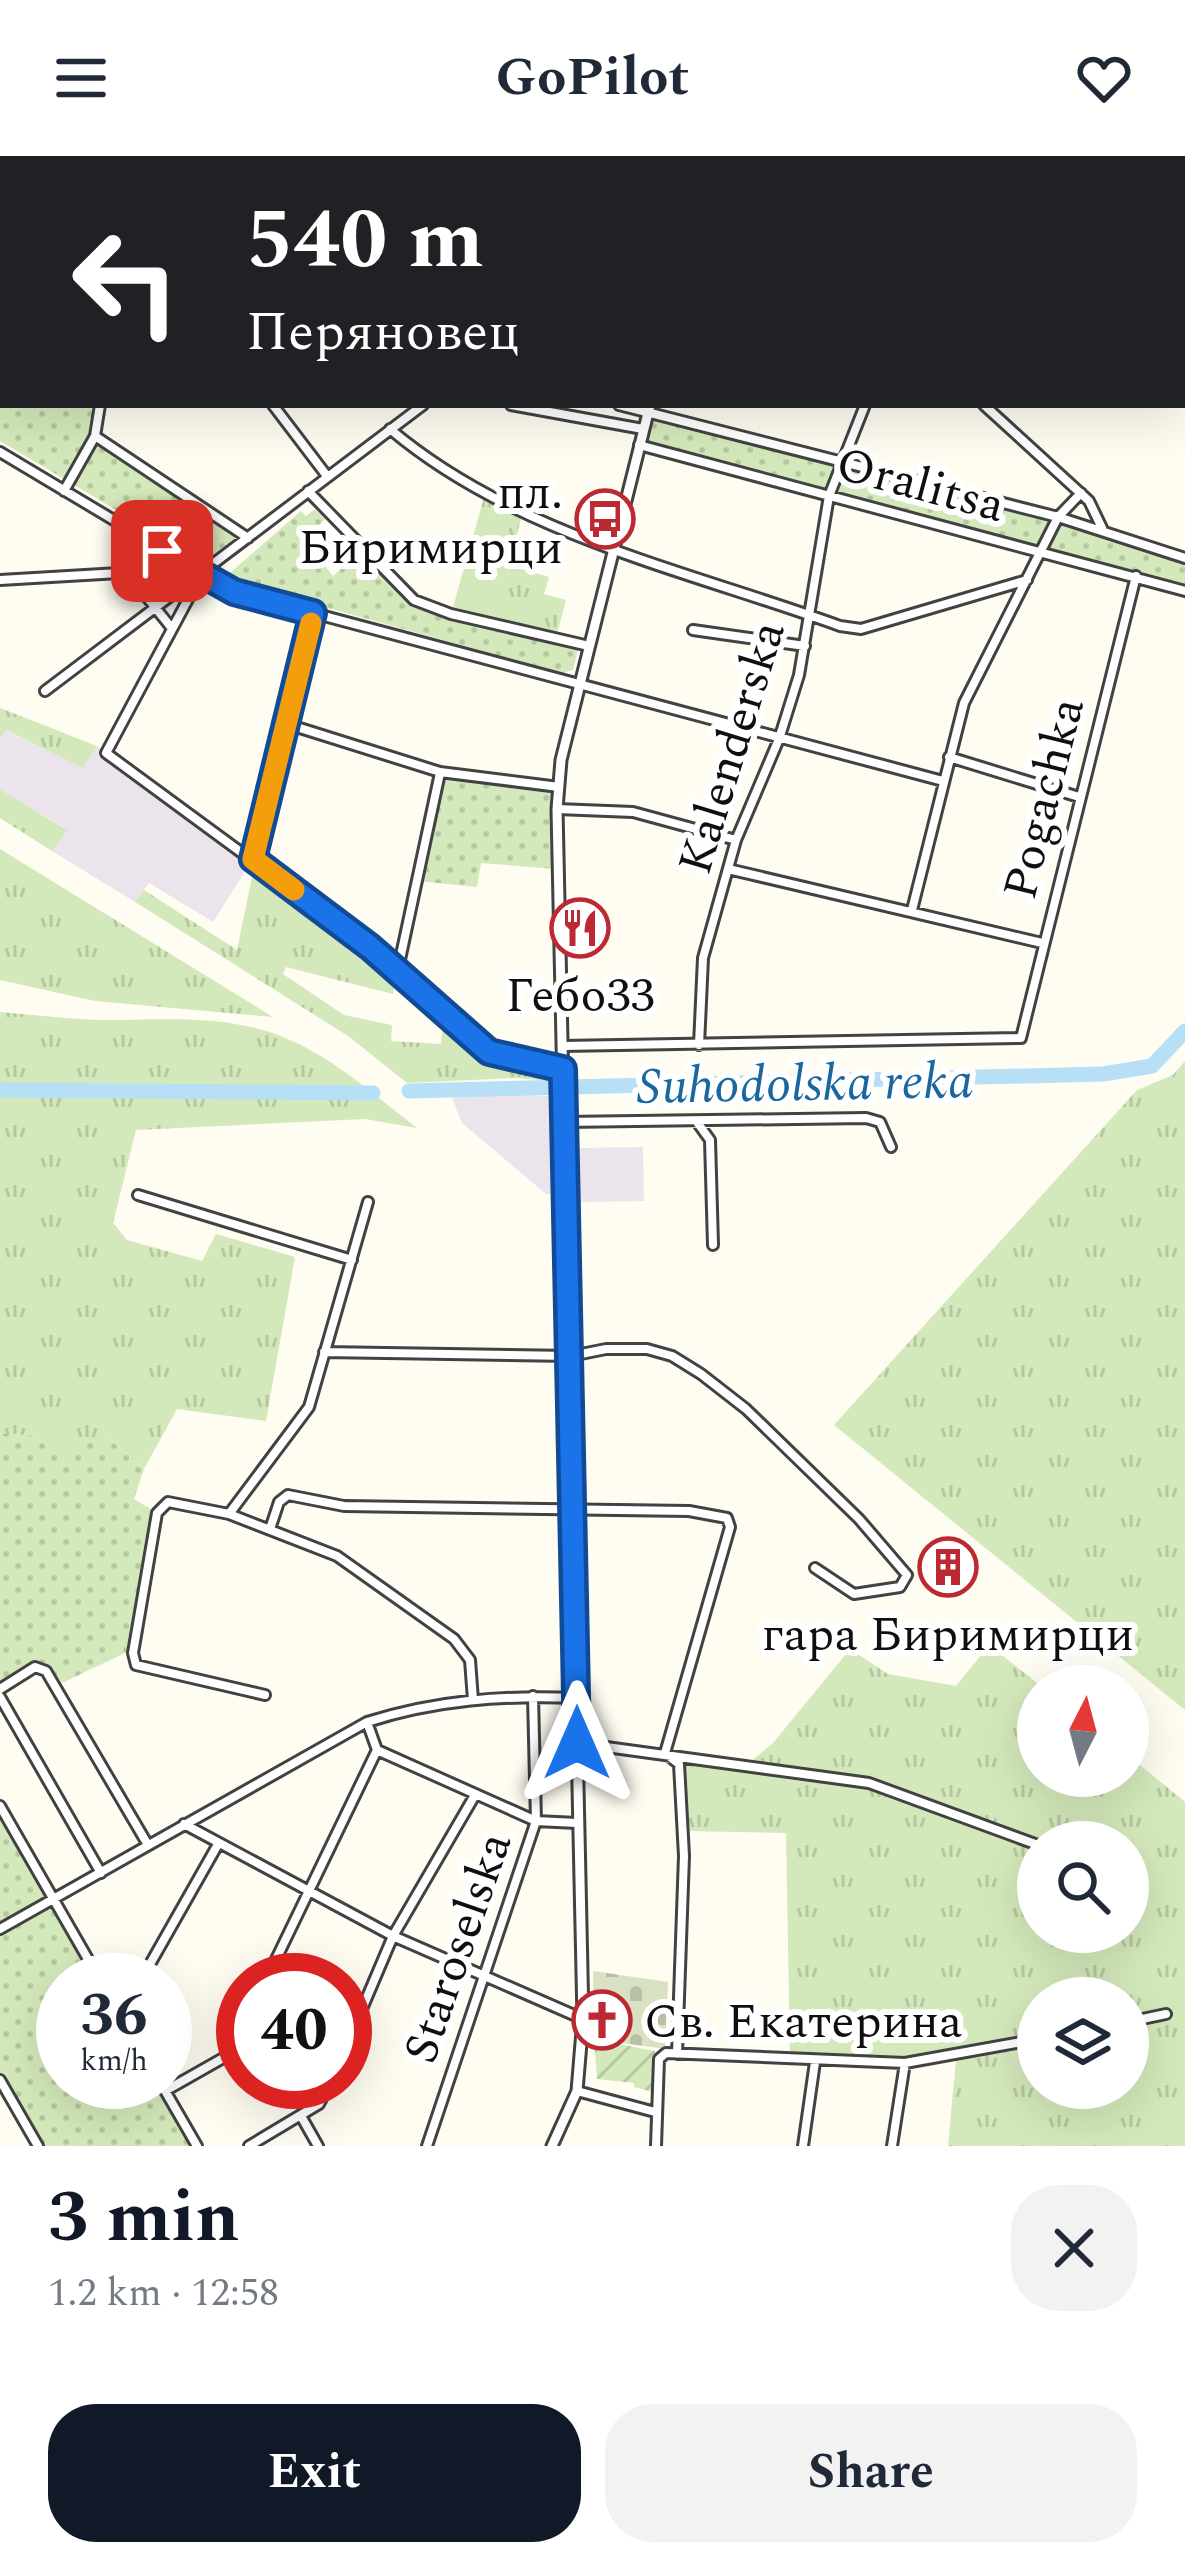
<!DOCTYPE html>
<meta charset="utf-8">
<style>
:root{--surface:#fff;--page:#f2f2f3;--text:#1f2937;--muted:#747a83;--accent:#111827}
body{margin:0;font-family:Spectral,serif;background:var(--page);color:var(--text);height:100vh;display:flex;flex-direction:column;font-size:45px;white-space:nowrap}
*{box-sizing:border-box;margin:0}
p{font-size:39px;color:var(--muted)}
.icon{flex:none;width:66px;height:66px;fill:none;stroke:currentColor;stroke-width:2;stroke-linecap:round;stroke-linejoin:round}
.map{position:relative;height:1990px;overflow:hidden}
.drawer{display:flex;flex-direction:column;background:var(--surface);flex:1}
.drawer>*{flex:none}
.guide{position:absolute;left:0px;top:0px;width:1185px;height:252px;box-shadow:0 12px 48px #0002;background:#202124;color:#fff;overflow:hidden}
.needle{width:78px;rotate:6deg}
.fabs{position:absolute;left:1017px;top:1509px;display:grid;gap:24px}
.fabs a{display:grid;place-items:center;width:132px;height:132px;border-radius:50%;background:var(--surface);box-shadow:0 12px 48px #0002;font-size:60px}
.speed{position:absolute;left:36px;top:1797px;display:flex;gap:24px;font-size:60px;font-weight:700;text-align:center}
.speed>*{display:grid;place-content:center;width:156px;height:156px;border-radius:50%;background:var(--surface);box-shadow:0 12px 48px #0002;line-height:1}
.speed small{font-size:30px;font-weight:400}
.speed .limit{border:18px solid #d22;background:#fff;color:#111}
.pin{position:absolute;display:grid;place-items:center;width:102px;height:102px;color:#fff;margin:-51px;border-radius:24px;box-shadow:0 6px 18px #0006}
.me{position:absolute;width:132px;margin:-66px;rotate:0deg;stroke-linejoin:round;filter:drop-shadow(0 0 9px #0008)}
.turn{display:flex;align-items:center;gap:42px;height:252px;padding:0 48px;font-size:54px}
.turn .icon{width:156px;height:156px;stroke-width:2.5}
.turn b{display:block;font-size:84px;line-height:102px}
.round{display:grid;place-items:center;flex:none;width:126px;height:126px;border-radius:48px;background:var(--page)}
.overview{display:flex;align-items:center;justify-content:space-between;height:204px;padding:0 48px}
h1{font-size:72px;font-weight:700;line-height:90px;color:var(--accent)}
.button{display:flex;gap:24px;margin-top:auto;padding:24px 48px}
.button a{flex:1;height:138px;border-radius:48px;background:var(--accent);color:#fff;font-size:48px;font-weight:700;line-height:138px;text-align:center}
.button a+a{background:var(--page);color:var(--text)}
header{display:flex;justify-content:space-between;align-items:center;height:156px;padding:0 48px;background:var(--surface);font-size:54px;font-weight:700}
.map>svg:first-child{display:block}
.industrial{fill:#ece4ed}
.grass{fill:url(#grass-tufts);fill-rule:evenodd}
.cemetery{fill:url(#cemetery-stones)}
.park{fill:url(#park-dots)}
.garden{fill:url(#garden-furrows)}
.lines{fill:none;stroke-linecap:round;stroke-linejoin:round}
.river{stroke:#b7dff5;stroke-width:15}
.minor-casing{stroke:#424242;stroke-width:14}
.tertiary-casing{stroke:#424242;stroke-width:15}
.minor{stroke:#fff;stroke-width:8}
.tertiary{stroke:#fff;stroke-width:9}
.route-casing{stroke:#114b97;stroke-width:30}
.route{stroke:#1a73e8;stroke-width:21}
.slow{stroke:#f59e0b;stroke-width:21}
.labels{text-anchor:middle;stroke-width:12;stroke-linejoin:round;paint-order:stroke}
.street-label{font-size:48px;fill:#0f0f0f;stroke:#fff}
.poi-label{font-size:48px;fill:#0f0f0f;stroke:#fff}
.water-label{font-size:51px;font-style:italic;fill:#1a67a0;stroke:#fff}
</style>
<header><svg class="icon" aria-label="menu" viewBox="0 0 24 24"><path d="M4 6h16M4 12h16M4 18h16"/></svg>GoPilot<svg class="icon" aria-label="heart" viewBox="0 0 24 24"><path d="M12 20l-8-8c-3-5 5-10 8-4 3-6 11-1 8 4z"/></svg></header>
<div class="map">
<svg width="1185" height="1990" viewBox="0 0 1185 1990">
<defs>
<pattern id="grass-tufts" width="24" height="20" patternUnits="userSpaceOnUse" patternTransform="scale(3)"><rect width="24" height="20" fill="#d4e9bb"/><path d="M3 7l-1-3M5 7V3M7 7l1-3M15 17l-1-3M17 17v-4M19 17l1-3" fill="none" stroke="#b5c7a0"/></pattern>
<pattern id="cemetery-stones" width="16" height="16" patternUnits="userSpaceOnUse" patternTransform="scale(3)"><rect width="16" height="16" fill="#d8e1c2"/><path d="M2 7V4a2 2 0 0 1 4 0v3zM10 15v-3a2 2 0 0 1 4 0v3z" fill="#b8c0a6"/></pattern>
<pattern id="park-dots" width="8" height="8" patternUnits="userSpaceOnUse" patternTransform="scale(3)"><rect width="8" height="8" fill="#d4e9bb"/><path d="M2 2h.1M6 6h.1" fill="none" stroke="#b5c7a0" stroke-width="1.8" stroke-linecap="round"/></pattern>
<pattern id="garden-furrows" width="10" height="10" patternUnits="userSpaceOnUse" patternTransform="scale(3)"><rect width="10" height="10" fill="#d4e9bb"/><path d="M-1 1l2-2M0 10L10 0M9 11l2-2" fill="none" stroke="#b5c7a0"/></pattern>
</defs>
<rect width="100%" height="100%" fill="#fffcf2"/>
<path class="industrial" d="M5 574 82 611 97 590 253 703 213 766 149 727 135 746 52 695 66 673 0 633V582Z
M497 937 563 941 566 1038H546L462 967 452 942Z
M643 991 644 1045 579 1046 578 992Z"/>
<path class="grass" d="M485 338 523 355 509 409 549 421 544 438 566 444 556 482 451 458Z
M0 552 97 590 83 612 6 574 0 582Z
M0 633 67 674 52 695 0 662Z
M0 693 273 861 95 845 0 824Z
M254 711 396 821 393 838 286 811 283 818 344 859 392 869 391 885 441 888 442 875 465 881 462 890 486 902 556 917 557 926 518 922 407 927 348 880 135 746 144 734 237 794Z
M0 856C34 859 68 863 102 864 161 864 222 858 278 879 331 899 373 938 417 972L365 963 136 974 113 1067 127 1084 202 1105 216 1078 295 1101 266 1265 177 1253 144 1313 108 1282 59 1303 35 1280 0 1277Z
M1185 905V1554L834 1269 1137 934 1173 919Z
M989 1489 1041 1530 1038 1620H1128V1599L1185 1646V1990H948L957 1893 903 1903 790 1900 786 1677 686 1675 684 1608 745 1610 773 1587 850 1493 888 1518 956 1530ZM1038 1686H1128V1776H1038ZM1038 1842H1128V1932H1038Z"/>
<path class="cemetery" d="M593 1815 668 1826 665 1893 594 1883Z"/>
<path class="park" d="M0 194 3 249H95L89 283 236 381 204 406 0 285Z
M648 255 1058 361 1185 402V435L639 289Z
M315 353 325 363 304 384 333 420 358 398 412 448 436 459 579 491 573 514 562 517 223 423 301 355 306 360Z
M440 616 559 631 556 713 481 707 477 731 417 725Z
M0 1277 35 1280 59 1302 84 1283 108 1282 144 1313 134 1343 152 1354 127 1496 62 1527 51 1512 33 1505 0 1527Z
M0 1659 95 1824H63V1926H155L192 1990H43L0 1916Z"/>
<path class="garden" d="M594 1883 655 1895 653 1936 634 1931V1927L597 1923Z"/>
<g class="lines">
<path class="river" d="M0 934 373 937
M409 935 1103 918 1152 910 1185 875"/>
<defs>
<path id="minor" d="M320 0 326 3
M753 0 759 3
M34 3 36 0
M558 3 561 0
M852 3 853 0
M0 59 3 55
M0 86 3 88
M0 188 3 189
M273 249 327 320
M511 249 643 273
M619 249 1058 361 1185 402
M984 249 1089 345 1102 372
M390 273C515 379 689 415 840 470L861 473 1027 424
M95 280 248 382
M639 289 1185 435
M0 296 234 436 943 625
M64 335 95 280 100 249
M308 335 414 444 451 458 589 490
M201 419 106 597 370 791 489 896 563 913
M0 424 119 417 130 420 170 470
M693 474 805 490
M45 535 423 249
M287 568 440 616 559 631
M949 601 1079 641
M557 653 633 656 736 684
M253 703 313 457
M728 713 1042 787
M912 754 964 547 1058 361 1081 337
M398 813 440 617
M699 889 703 802 736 684 779 583 799 519 829 340 865 249
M562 890 1021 882 1136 420
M564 966 866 962 880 966 891 991
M697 966 710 984 713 1089
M138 1039 352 1104
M324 1196 571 1200 606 1193H647L672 1200 701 1218 746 1253 859 1363 907 1419 900 1431 854 1438 815 1412
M229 1358 309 1251 368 1046
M270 1373 279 1346 288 1339 344 1350 689 1355 727 1362 730 1371 665 1597 679 1608 684 1700 677 1898
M0 1533 35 1511 46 1515 148 1689
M265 1539 136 1509 133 1497 157 1357 168 1346 229 1358 337 1400 454 1483 470 1504 473 1544
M0 1541 101 1717
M577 1587 869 1627 1038 1689
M377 1594 536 1665 577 1667
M0 1650 100 1824
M184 1668 393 1780 583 1863
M0 1773 367 1566C436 1544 504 1539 577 1542
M141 1824 217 1690
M266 1824 377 1594 367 1566
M1128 1866 1166 1858
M345 1893 393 1780 475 1639
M0 1924 38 1990
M160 1926 197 1990
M165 1935 232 1897 243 1874
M577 1935 655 1956
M301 1960 318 1990
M249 1990 319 1948 331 1926
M427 1990 536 1665 533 1540
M656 1990 659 1903 666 1897 905 1907 1038 1883
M803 1990 815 1906
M892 1990 905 1907"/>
<path id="tertiary" d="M742 3 743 0
M552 1990 577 1935 583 1863 557 653 561 604 650 249"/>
</defs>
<use href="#minor" class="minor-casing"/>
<use href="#tertiary" class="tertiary-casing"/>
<use href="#minor" class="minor"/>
<use href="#tertiary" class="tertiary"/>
</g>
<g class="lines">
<defs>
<path id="route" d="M162 395 234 436 313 457 253 703 370 791 489 896 563 913 577 1587"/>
</defs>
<use href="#route" class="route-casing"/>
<use href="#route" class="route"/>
<path class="slow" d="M294 734 253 703 311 467"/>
</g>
<defs>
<symbol id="bus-ring" viewBox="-11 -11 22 22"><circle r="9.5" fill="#fff" stroke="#bd2932" stroke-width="1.5"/><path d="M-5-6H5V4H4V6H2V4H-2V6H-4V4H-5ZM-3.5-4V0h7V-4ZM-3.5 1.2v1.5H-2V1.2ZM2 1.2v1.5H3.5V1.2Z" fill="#bd2932"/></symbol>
<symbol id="restaurant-ring" viewBox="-11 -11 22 22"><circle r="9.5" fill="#fff" stroke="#bd2932" stroke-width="1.5"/><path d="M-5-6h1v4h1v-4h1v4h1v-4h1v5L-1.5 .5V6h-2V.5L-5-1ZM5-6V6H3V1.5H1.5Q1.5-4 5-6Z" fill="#bd2932"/></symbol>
<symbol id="building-ring" viewBox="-11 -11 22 22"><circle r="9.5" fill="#fff" stroke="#bd2932" stroke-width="1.5"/><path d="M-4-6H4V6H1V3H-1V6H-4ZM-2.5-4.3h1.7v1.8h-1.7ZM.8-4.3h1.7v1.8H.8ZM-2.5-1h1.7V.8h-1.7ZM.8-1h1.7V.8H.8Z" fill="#bd2932"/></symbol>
<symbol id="church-ring" viewBox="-11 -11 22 22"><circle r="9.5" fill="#fff" stroke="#bd2932" stroke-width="1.5"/><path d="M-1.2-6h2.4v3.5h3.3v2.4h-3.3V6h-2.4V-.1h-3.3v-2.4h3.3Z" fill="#bd2932"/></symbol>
</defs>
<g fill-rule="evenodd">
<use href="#bus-ring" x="572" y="330" width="66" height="66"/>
<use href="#restaurant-ring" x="547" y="739" width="66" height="66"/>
<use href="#building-ring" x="915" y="1378" width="66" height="66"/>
<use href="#church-ring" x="569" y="1831" width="66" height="66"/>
</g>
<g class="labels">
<g class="street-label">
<text transform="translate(921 327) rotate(15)" y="17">Oralitsa</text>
<text transform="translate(730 591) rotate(-73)" y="17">Kalenderska</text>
<text transform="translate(1042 642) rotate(-76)" y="17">Pogachka</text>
<text transform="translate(456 1791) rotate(-71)" y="17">Staroselska</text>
</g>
<g class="poi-label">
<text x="563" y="352" text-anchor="end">пл.<tspan x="563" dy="55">Биримирци</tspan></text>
<text x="580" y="855">Гебо33</text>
<text x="948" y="1494">гара Биримирци</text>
<text x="644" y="1881" text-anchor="start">Св. Екатерина</text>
</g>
<g class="water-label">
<text transform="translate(805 926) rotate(-1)" y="18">Suhodolska reka</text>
</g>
</g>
</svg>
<div class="fabs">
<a><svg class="needle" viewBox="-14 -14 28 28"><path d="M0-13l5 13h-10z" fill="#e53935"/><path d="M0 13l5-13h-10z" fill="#747a83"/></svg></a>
<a><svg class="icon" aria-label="search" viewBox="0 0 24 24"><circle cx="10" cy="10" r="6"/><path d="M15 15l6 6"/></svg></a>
<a><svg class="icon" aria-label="layers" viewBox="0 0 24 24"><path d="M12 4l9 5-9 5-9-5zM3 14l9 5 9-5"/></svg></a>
</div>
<div class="speed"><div>36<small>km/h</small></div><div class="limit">40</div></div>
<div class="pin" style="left:162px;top:395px;background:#d93025"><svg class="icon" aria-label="arrive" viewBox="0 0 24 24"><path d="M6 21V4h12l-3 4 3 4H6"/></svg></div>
<svg class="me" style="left:577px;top:1587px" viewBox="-20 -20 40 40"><path d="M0-17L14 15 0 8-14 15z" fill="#1a73e8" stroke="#fff" stroke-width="4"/></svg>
<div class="guide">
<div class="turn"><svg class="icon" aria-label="left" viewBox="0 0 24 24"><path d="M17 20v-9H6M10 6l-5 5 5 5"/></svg><div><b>540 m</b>Перяновец</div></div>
</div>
</div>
<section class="drawer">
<div class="overview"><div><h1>3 min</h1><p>1.2 km · 12:58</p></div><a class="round"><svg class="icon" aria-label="close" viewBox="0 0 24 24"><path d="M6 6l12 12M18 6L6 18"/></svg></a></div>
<div class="button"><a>Exit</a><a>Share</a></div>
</section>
